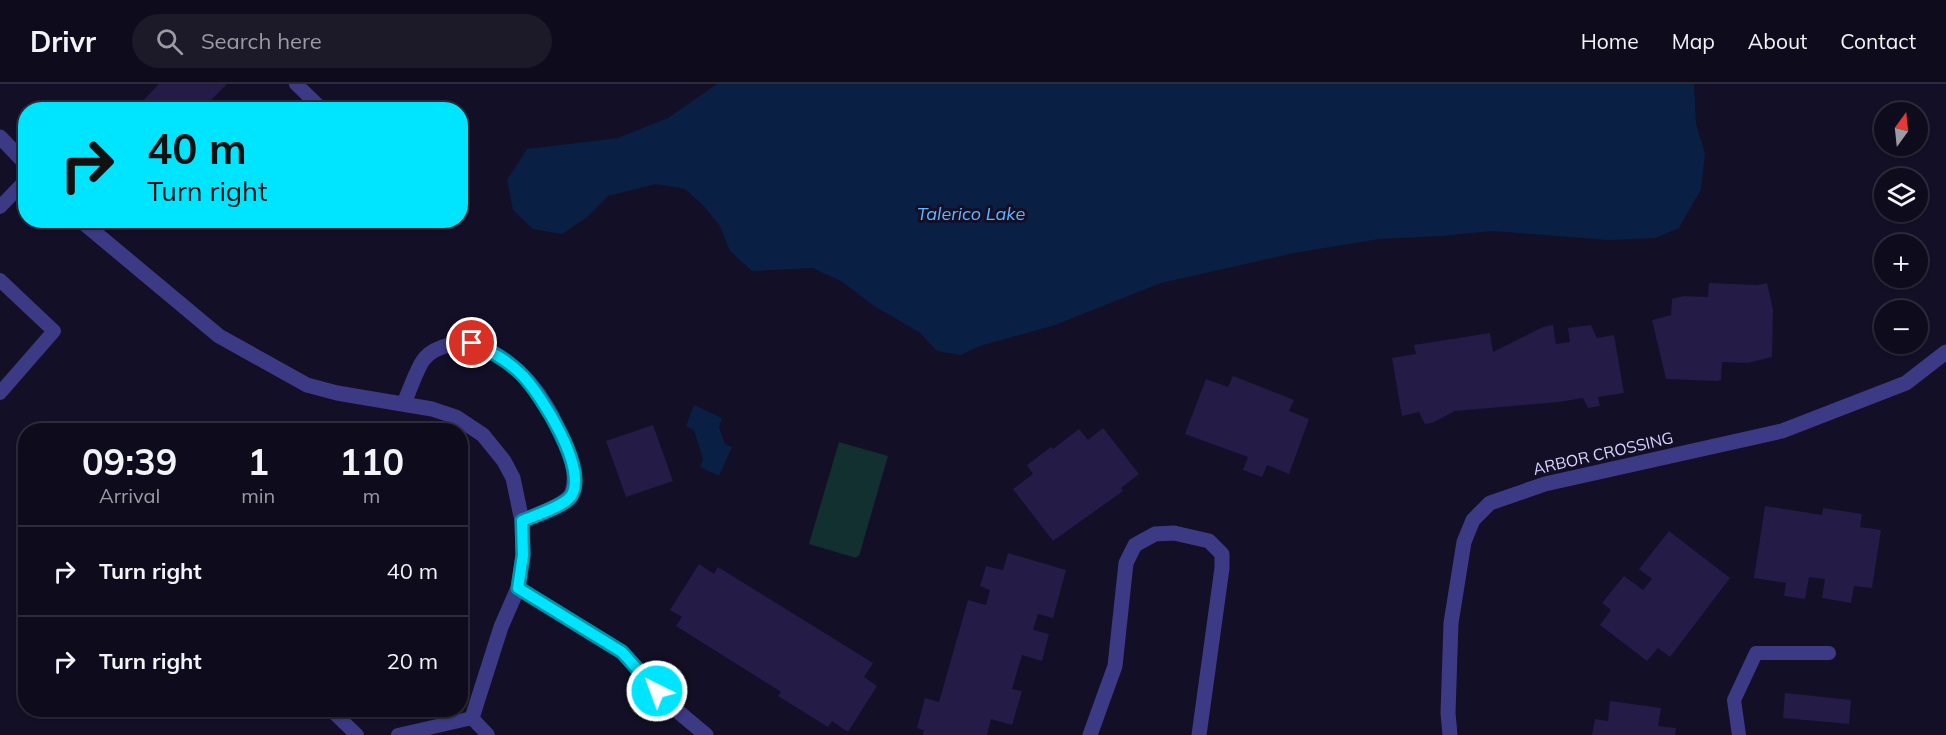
<!DOCTYPE html>
<meta charset="utf-8">
<style>
:root{--surface:#0e0b1c;--page:#1c1929;--text:#f1f3f6;--muted:#9b9ba3;--line:#2e2b3b}
body{margin:0;font-family:Mulish,sans-serif;background:var(--page);color:var(--text);height:100vh;display:flex;flex-direction:column;font-size:22px;white-space:nowrap}
*{box-sizing:border-box;margin:0}
p{font-size:20px;color:var(--muted)}
.icon{flex:none;width:33px;height:33px;fill:none;stroke:currentColor;stroke-width:2;stroke-linecap:round;stroke-linejoin:round}
.map{position:relative;flex:1;overflow:hidden}
.sheet{position:absolute;left:18px;top:339px;width:450px;height:294px;display:flex;flex-direction:column;background:var(--surface);border-radius:24px;box-shadow:0 2px 4px #0004,0 0 0 2px var(--line)}
.sheet>*{flex:none}
.top-card{position:absolute;left:18px;top:18px;width:450px;height:126px;border-radius:24px;box-shadow:0 2px 4px #0004,0 0 0 2px var(--line);background:#00e5ff;color:#111;overflow:hidden}
.needle{width:39px;rotate:15deg}
.fabs{position:absolute;left:1874px;top:18px;display:grid;gap:12px}
.fabs a{display:grid;place-items:center;width:54px;height:54px;border-radius:50%;background:var(--surface);box-shadow:0 2px 4px #0004,0 0 0 2px var(--line);font-size:30px}
.pin{position:absolute;display:grid;place-items:center;width:51px;height:51px;color:#fff;margin:-26px;border:3px solid #fff;border-radius:50%;box-shadow:0 2px 6px #0007}
.me{position:absolute;width:66px;margin:-33px;rotate:318deg;stroke-linejoin:round;filter:drop-shadow(0 0 4px #0008)}
.turn{display:flex;align-items:center;gap:21px;height:126px;padding:0 30px;font-size:27px}
.turn .icon{width:78px;height:78px;stroke-width:2.5}
.turn b{display:block;font-size:42px;line-height:51px}
.eta{display:flex;justify-content:space-evenly;align-items:center;height:102px;text-align:center}
.eta b{font-size:36px;font-weight:700;line-height:42px}
ul{padding:0;list-style:none}
li{display:flex;align-items:center;gap:18px;height:90px;padding:0 30px;border-top:2px solid var(--line)}
li div{flex:1}
li b{display:block;font-size:22px}
li em{font-style:normal}
header{display:flex;align-items:center;gap:36px;box-sizing:border-box;height:84px;padding:0 30px;background:var(--surface);border-bottom:2px solid var(--line)}
header strong{font-size:28px}
nav{display:flex;gap:33px;margin-inline-start:auto;font-size:21px}
.search{width:420px;height:54px;background:var(--page);display:flex;align-items:center;gap:15px;box-sizing:border-box;padding:0 21px;border-radius:33px;color:var(--muted);font-size:22px}
.map>svg:first-child{display:block}
.green{fill:#12302f}
.water{fill:#0a1f44}
.building{fill:#241b47}
.lines{fill:none;stroke-linecap:round;stroke-linejoin:round}
.lane{stroke:#3d3a85;stroke-width:14}
.street{stroke:#3d3a85;stroke-width:15}
.route-casing{stroke:#0095a6;stroke-width:15}
.route{stroke:#00e5ff;stroke-width:10}
.labels{text-anchor:middle;stroke-width:6;stroke-linejoin:round;paint-order:stroke}
.street-label{font-size:16px;fill:#d9d4ff;stroke:#130f26}
.water-label{font-size:18px;font-style:italic;fill:#62b6ff;stroke:#130f26}
</style>
<header>
<strong>Drivr</strong>
<div class="search"><svg class="icon" aria-label="search" viewBox="0 0 24 24"><circle cx="10" cy="10" r="6"/><path d="M15 15l6 6"/></svg>Search here</div>
<nav><a>Home</a><a>Map</a><a>About</a><a>Contact</a></nav>
</header>
<div class="map">
<svg width="1946" height="651" viewBox="0 0 1946 651">
<rect width="100%" height="100%" fill="#130f26"/>
<path class="green" d="M839 358 888 372 859 472H857L856 474 809 460Z"/>
<path class="water" d="M717 0H1694L1696 40 1705 70 1701 105 1679 144 1655 154 1609 156 1492 147 1441 152 1379 155 1294 169 1161 199 1055 241 980 262 961 271 937 267 919 248 874 222 841 197 812 184 752 187 730 167 720 142 703 121 685 105 656 100 608 112 586 134 562 150 533 145 513 126 507 96 527 65 618 54 668 34Z
M694 321 722 334 719 343 725 360 732 363 719 392 700 383 703 375 694 346 686 342Z"/>
<path class="building" d="M159 0H227L207 20 212 26H134Z
M1709 199 1758 201 1767 199 1773 225 1772 273 1747 279 1722 278 1721 296 1717 297 1666 295 1652 236 1671 231 1672 215 1684 212 1708 213Z
M1553 241 1556 260 1570 258 1568 244 1591 241 1597 254 1614 251 1624 309 1598 313 1600 322 1588 324 1583 314 1559 318 1455 327 1432 339 1425 340 1419 328 1402 332 1392 274 1416 270 1414 261 1490 249 1493 268 1543 243Z
M1233 292 1294 316 1289 327 1309 335 1289 390 1267 381 1262 393 1243 386 1248 373 1185 350 1206 295 1228 303Z
M653 341 673 397 626 413 606 357Z
M1103 344 1139 390 1121 404 1123 407 1053 457 1013 405 1033 390 1027 381 1051 363 1053 365 1079 345 1088 356Z
M1765 422 1822 431 1823 424 1862 430 1860 443 1881 446 1872 504 1854 502 1851 519 1822 514 1825 495 1809 493 1805 515 1784 512 1786 499 1754 494Z
M1669 447 1730 494 1670 573 1658 564 1647 577 1600 541 1611 526 1602 519 1624 492 1643 506 1652 495 1639 485Z
M1008 469 1066 486 1053 534 1038 530 1033 546 1049 550 1042 577 1022 571 1012 605 1022 607 1012 641 991 635 987 651H923L924 646 917 644 925 614 939 618 968 516 986 521 990 506 980 502 986 482 1003 486Z
M699 480 714 490 718 483 873 579 864 593 877 602 848 648 832 637 828 643 778 612 781 608 676 542 682 533 670 526Z
M1785 609 1851 616 1849 640 1783 634Z
M1610 617 1661 624 1658 642 1676 644 1675 651H1592L1595 635 1608 637Z"/>
<g class="lines">
<path class="lane" d="M296 0 323 26
M0 123 26 96
M0 196 54 247 0 309
M331 626 357 651
M398 651 472 634 488 651
M1739 651 1734 616 1756 569H1829"/>
<path class="street" d="M0 53 26 80
M80 136 219 252 307 301 337 309 432 325 456 333 483 351 504 377 513 394 522 437 523 471 518 504 501 543 472 634
M404 319C409 308 418 281 425 274 431 267 441 263 449 261 488 251 529 292 547 323 552 330 555 339 559 347 568 366 579 387 572 408 568 421 534 431 522 437
M518 504 622 568 669 620 706 651
M1090 651 1115 582 1126 479 1135 461 1155 450 1174 449 1209 457 1222 470V484L1199 651
M1450 651 1448 629 1451 539 1464 458 1473 436 1490 419 1545 400 1782 347 1906 299 1946 268"/>
</g>
<g class="lines">
<defs>
<path id="route" d="M472 259C491 267 509 277 523 292 541 311 589 386 571 412 563 423 535 431 522 437L523 471 518 504 622 568 657 607"/>
</defs>
<use href="#route" class="route-casing"/>
<use href="#route" class="route"/>
</g>
<g class="labels">
<g class="street-label">
<text transform="translate(1603 369) rotate(-13)" y="6">ARBOR CROSSING</text>
</g>
<g class="water-label">
<text x="971" y="136">Talerico Lake</text>
</g>
</g>
</svg>
<div class="fabs">
<a><svg class="needle" viewBox="-14 -14 28 28"><path d="M0-13l5 13h-10z" fill="#e53935"/><path d="M0 13l5-13h-10z" fill="#9b9ba3"/></svg></a>
<a><svg class="icon" aria-label="layers" viewBox="0 0 24 24"><path d="M12 4l9 5-9 5-9-5zM3 14l9 5 9-5"/></svg></a>
<a>+</a>
<a>−</a>
</div>
<div class="pin" style="left:472px;top:259px;background:#d93025"><svg class="icon" aria-label="arrive" viewBox="0 0 24 24"><path d="M6 21V4h12l-3 4 3 4H6"/></svg></div>
<svg class="me" style="left:657px;top:607px" viewBox="-20 -20 40 40"><circle r="17" fill="#00e5ff" stroke="#fff" stroke-width="3"/><path d="M0-11L8 9 0 5-8 9z" fill="#fff"/></svg>
<div class="top-card">
<div class="turn"><svg class="icon" aria-label="right" viewBox="0 0 24 24"><path d="M7 20v-9h11M14 6l5 5-5 5"/></svg><div><b>40 m</b>Turn right</div></div>
</div>
<section class="sheet">
<div class="eta">
<div><b>09:39</b><p>Arrival</p></div>
<div><b>1</b><p>min</p></div>
<div><b>110</b><p>m</p></div>
</div>
<ul>
<li><svg class="icon" aria-label="right" viewBox="0 0 24 24"><path d="M7 20v-9h11M14 6l5 5-5 5"/></svg><div><b>Turn right</b></div><em>40 m</em></li>
<li><svg class="icon" aria-label="right" viewBox="0 0 24 24"><path d="M7 20v-9h11M14 6l5 5-5 5"/></svg><div><b>Turn right</b></div><em>20 m</em></li>
</ul>
</section>
</div>
